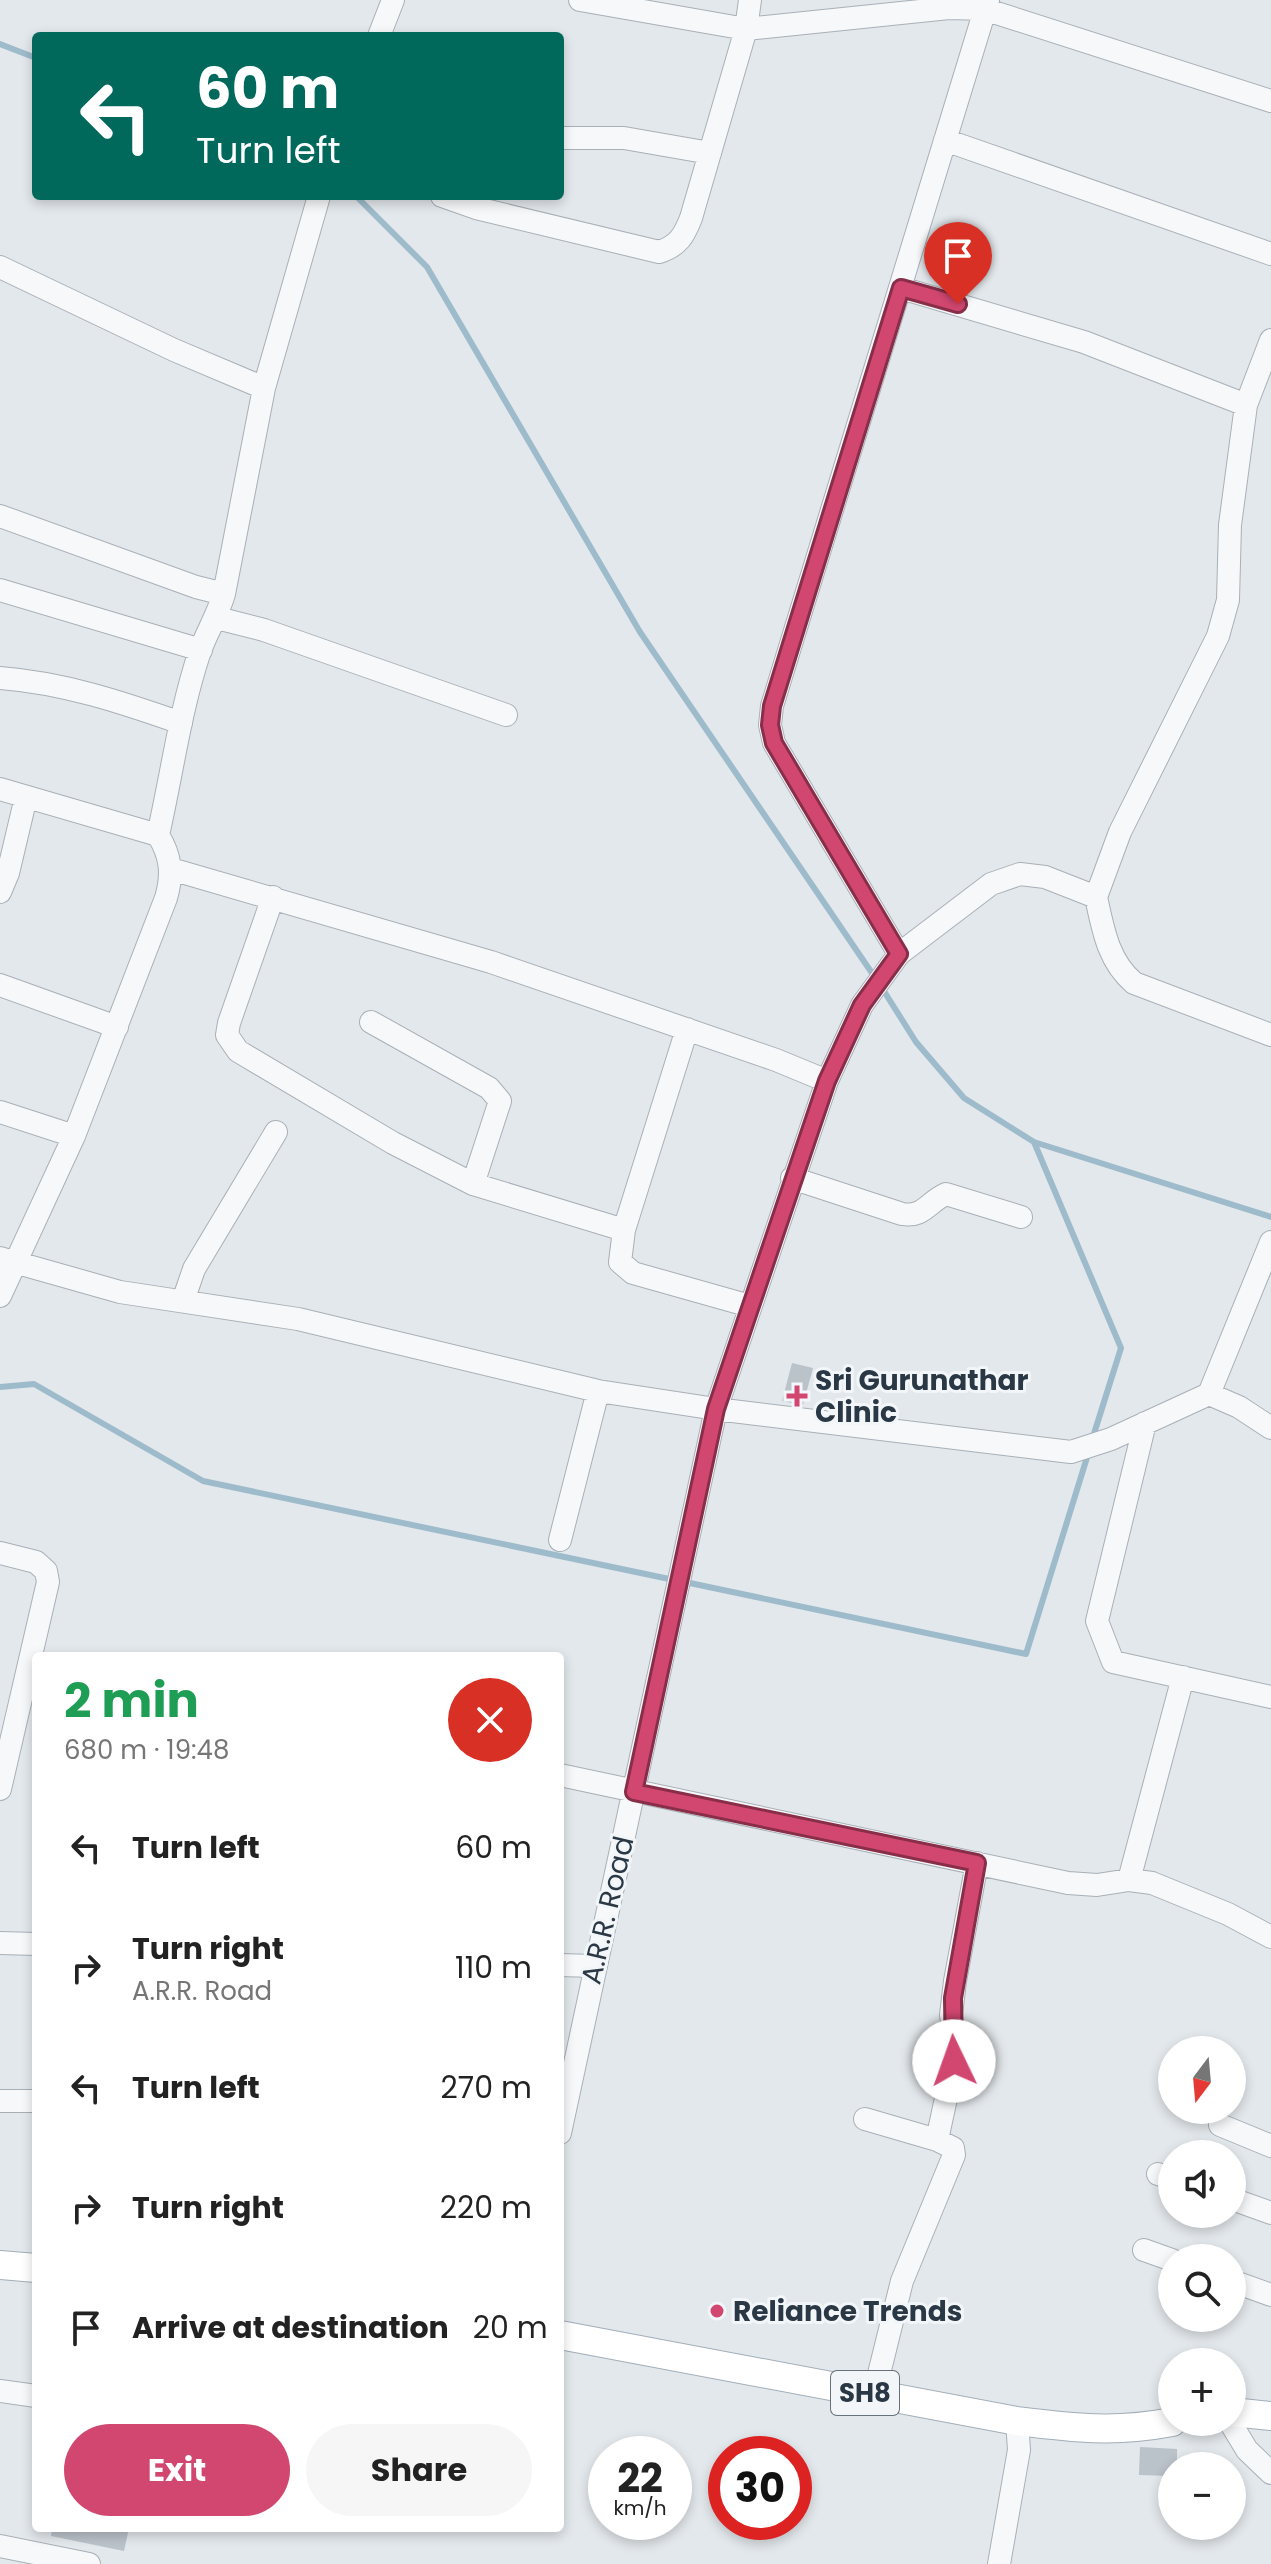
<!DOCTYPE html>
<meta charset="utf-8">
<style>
:root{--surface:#fff;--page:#f6f6f6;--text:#222;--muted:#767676;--accent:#d24770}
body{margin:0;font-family:Poppins,sans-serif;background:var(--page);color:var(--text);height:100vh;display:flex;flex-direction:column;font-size:30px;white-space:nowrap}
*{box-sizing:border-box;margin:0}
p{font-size:26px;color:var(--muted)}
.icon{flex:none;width:44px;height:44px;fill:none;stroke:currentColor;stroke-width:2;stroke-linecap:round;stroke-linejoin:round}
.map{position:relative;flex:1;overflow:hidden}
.side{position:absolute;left:32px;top:1652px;width:532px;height:880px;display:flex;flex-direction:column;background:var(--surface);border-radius:8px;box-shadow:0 4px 12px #0003}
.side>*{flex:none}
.banner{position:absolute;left:32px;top:32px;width:532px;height:168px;border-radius:8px;box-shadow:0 4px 12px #0003;background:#00695c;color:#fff;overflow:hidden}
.needle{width:52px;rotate:196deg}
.tools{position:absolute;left:1158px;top:2036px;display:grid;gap:16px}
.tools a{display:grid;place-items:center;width:88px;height:88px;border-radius:50%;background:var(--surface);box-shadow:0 4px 12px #0003;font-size:40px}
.speed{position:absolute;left:588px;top:2436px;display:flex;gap:16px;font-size:40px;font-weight:700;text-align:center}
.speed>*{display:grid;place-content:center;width:104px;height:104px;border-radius:50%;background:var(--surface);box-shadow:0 4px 12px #0003;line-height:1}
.speed small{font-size:20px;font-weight:400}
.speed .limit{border:12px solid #d22;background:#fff;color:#111}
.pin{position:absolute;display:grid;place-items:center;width:68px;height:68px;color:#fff;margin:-82px -34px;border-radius:50% 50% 50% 0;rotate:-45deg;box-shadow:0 0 8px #0007}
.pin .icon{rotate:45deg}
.me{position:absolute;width:88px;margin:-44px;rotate:357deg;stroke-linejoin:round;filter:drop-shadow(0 0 6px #0008)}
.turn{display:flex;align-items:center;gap:28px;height:168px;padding:0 32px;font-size:36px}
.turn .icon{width:104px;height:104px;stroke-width:2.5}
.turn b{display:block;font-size:56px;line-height:68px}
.round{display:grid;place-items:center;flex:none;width:84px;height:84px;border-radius:42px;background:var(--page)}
.summary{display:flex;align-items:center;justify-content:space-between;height:136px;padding:0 32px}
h1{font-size:48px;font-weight:700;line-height:60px;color:#1e9e55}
.button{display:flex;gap:16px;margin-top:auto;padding:16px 32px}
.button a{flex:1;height:92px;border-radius:48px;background:var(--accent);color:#fff;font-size:32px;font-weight:700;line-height:92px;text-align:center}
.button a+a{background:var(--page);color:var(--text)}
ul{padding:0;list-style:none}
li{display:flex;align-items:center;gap:24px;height:120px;padding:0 32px}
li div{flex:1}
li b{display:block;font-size:30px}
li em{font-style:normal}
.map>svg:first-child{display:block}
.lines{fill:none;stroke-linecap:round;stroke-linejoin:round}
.stream{stroke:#9ebbcc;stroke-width:6}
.building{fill:#bac2ca}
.minor-casing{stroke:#a8b0b7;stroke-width:24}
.major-casing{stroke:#a2aeb8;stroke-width:30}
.minor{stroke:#f6f8fa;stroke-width:22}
.major{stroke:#fff;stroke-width:28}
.route-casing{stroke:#882e49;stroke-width:20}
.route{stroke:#d24770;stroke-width:14}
.poi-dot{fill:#d24770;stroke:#f3f6f9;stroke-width:3}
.labels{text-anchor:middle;stroke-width:6;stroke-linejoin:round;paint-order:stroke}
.shield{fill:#f3f6f9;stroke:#66717b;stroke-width:2}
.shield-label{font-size:26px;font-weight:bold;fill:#2a3845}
.poi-label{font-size:28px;font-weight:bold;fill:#2a3845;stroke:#f3f6f9;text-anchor:start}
.street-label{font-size:28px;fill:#2a3845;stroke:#f3f6f9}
</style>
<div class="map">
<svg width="1271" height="2564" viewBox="0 0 1271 2564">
<rect width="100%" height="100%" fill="#e3e8ec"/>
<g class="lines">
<path class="stream" d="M0 44 36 58
M356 196 427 267 640 632 876 979
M882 988 916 1042 964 1098 1034 1142 1271 1217
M1034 1142 1121 1348 1092 1440
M0 1387 34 1384 203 1481 674 1580
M685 1582 1026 1654 1089 1451"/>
</g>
<path class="building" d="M792 1363 813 1368 803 1405 782 1401Z
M1140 2447 1177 2449V2466H1172V2476L1139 2475Z
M52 2528H129L124 2551 51 2536Z"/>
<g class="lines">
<defs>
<path id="minor" d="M580 0 746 29 949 8 984 9 1271 101
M379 36 393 0
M560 138H624L710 153
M945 140 1271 254
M442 196 476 208 659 252C678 246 684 236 691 218L746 29 750 0
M0 267 174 350 264 388
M901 288 1084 342 1246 405
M0 516 196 587 224 594
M0 590 201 650
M217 618 264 630 506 715
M0 678C64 683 121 702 181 723
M0 789 158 835
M171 869 491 962 776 1060 827 1081
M0 892 8 873 26 797
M273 897 229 1023 227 1035 238 1051 393 1143 473 1184 624 1230
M1096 897 1120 832 1218 636 1228 600 1230 525 1246 405 1271 340
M899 954 774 743 770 725 772 706 988 0
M0 985 117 1027
M371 1022 489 1088 500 1101 473 1184
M687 1029 624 1230 620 1262 633 1273 750 1306
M0 1112 74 1136
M792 1178 902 1214C923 1218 928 1202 946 1194L1021 1217
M0 1258 120 1292 298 1319 598 1391 716 1409 1071 1452 1111 1439 1209 1394 1239 1407 1271 1428
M0 1296 74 1136 166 898C173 874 171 856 158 835 172 774 180 710 200 651 207 632 218 614 224 594L264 388 319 196
M183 1301 194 1269 276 1132
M1209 1394 1271 1242
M1145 1423 1097 1621 1113 1662 1271 1697
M560 1540 598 1391
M0 1553 36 1562 46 1571 48 1582 0 1789
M560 1775 1068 1883 1097 1885 1129 1880 1152 1883 1228 1914 1271 1937
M1129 1880 1183 1677
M0 1943 36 1944
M560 1965 594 1966
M0 2101H36
M865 2119 937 2140 953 2148 954 2155 902 2281 874 2394
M1220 2125 1271 2146
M560 2133 716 1409 827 1081 862 1005 899 954 991 884 1020 874 1045 877 1096 897C1103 929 1108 961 1134 983L1271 1035
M937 2140 954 2061 955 2043 951 2015 955 1981 977 1863
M1158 2174 1172 2179
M1232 2199 1271 2213
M1144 2250 1172 2260
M1232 2281 1271 2295
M0 2391 36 2396
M1230 2422 1247 2450 1271 2473
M0 2546 89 2564
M999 2564 1019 2450 1017 2421"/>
<path id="major" d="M0 2265 36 2268
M560 2335 1017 2421C1074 2428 1114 2433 1172 2422
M1232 2412 1271 2416"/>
</defs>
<use href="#minor" class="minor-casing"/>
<use href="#major" class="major-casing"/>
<use href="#minor" class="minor"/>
<use href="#major" class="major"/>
</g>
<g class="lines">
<defs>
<path id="route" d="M954 2061 953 1998 977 1863 634 1792 716 1409 827 1081 862 1005 899 954 774 743 770 725 772 706 901 288 958 304"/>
</defs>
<use href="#route" class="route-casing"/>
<use href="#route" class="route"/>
</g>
<g class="poi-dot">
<path d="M793 1384h8v8h8v8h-8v8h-8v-8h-8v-8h8z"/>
<circle cx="717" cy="2311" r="8"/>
</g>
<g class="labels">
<rect class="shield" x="831" y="2371" width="68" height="44" rx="6"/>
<g class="shield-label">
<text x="865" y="2402">SH8</text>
</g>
<g class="poi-label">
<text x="815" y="1390">Sri Gurunathar<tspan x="815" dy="32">Clinic</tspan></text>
<text x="733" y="2321">Reliance Trends</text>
</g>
<g class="street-label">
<text transform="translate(607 1910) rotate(-77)" y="10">A.R.R. Road</text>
</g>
</g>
</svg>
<div class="tools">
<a><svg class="needle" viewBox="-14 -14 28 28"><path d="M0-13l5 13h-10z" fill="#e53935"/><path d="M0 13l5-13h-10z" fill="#767676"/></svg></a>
<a><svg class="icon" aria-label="sound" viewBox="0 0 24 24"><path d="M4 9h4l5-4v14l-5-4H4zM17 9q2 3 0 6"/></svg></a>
<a><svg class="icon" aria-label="search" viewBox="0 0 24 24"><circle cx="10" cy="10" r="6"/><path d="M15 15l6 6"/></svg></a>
<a>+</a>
<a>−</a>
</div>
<div class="speed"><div>22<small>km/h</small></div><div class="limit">30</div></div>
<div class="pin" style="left:958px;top:304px;background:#d93025"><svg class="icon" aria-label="arrive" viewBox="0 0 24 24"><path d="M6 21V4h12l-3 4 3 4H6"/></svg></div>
<svg class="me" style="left:954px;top:2061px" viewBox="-20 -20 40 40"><circle r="19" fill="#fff"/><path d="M0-13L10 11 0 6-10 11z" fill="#d24770"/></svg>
<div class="banner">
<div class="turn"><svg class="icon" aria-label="left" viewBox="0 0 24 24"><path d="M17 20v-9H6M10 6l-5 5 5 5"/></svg><div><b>60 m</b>Turn left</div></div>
</div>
<section class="side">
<div class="summary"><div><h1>2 min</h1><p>680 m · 19:48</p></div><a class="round" style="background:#d93025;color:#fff"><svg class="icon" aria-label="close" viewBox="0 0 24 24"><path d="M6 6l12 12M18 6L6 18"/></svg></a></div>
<ul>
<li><svg class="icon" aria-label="left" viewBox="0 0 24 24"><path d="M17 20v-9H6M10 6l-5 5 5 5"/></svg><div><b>Turn left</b></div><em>60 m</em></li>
<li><svg class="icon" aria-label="right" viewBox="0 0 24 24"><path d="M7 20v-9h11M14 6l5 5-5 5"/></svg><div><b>Turn right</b><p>A.R.R. Road</p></div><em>110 m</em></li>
<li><svg class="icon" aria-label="left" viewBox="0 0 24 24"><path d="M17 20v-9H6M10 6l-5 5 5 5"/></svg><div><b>Turn left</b></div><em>270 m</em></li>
<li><svg class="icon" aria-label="right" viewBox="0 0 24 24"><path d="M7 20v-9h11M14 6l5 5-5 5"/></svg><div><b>Turn right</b></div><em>220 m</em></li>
<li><svg class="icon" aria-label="arrive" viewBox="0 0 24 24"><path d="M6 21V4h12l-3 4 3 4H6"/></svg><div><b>Arrive at destination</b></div><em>20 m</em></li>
</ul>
<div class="button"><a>Exit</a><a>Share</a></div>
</section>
</div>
